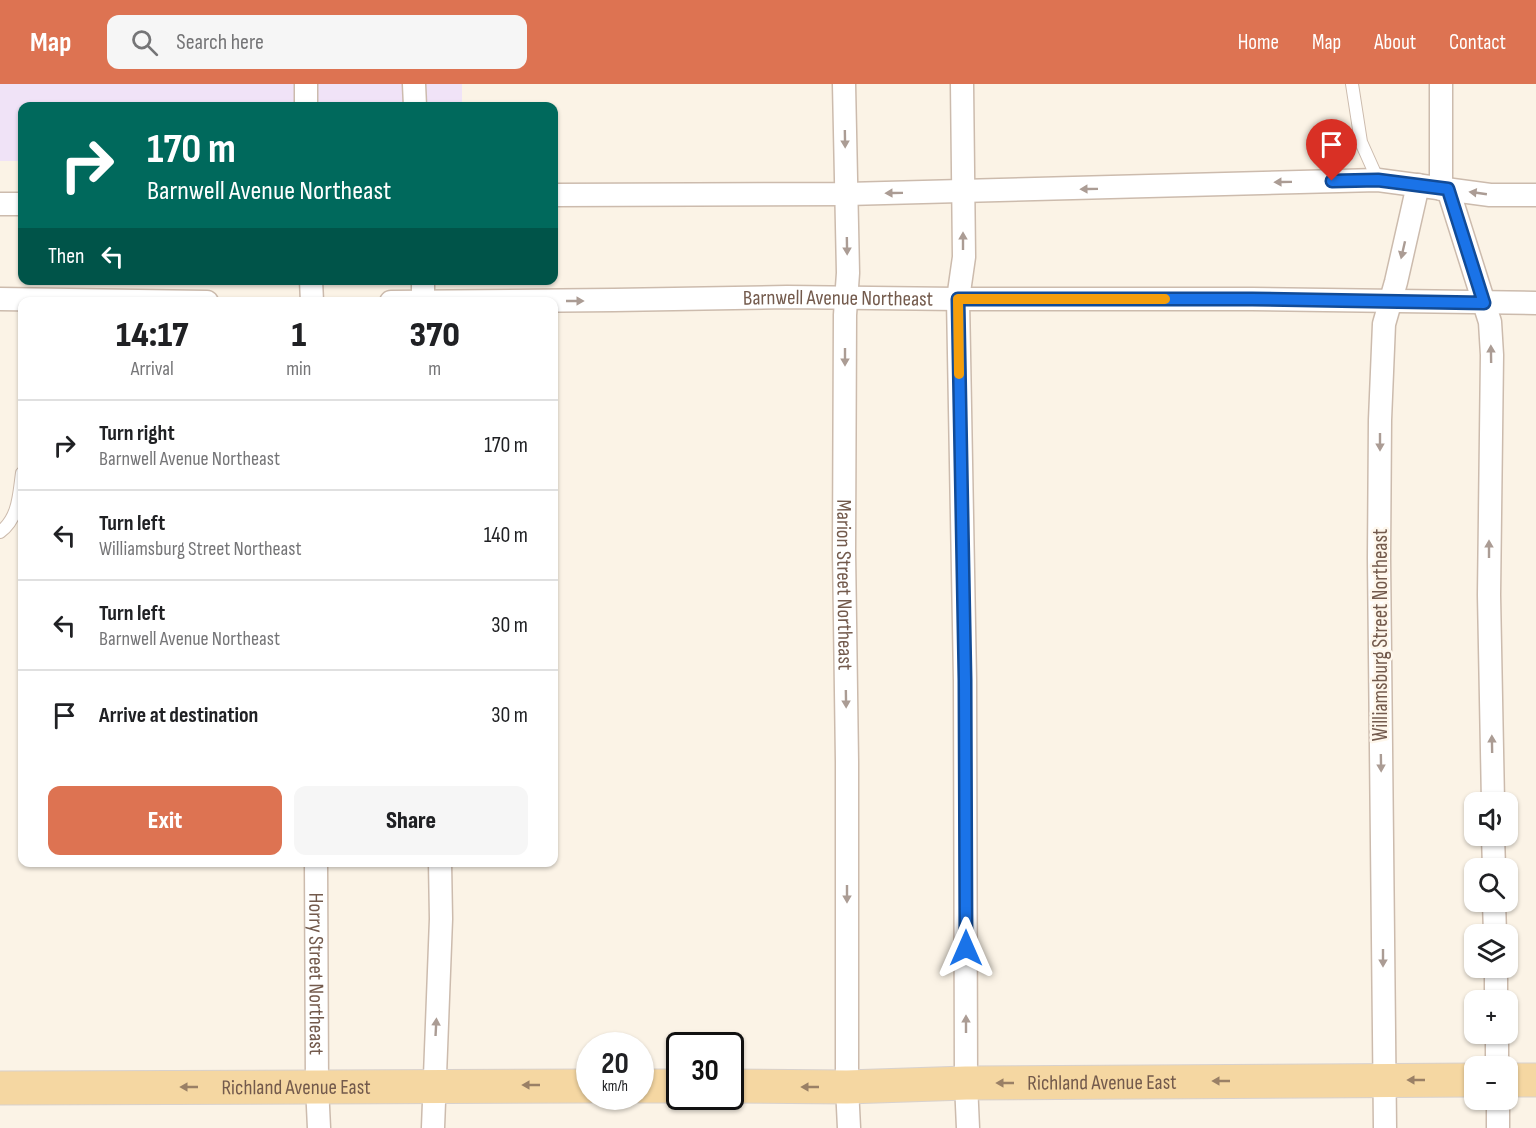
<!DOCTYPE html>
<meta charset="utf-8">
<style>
:root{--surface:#fff;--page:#f6f6f6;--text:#202124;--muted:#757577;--line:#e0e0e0;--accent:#dd7352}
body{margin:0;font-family:"Sofia Sans Condensed",sans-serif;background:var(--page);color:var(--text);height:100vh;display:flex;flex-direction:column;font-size:22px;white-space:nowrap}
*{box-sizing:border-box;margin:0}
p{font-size:20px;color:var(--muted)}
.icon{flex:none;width:33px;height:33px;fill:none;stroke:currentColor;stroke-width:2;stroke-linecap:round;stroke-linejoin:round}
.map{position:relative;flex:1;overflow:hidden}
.drawer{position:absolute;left:18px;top:213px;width:540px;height:570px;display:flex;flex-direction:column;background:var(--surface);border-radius:12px;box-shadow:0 2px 4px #0004}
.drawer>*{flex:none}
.banner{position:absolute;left:18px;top:18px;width:540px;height:183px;border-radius:12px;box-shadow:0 2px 4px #0004;background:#00695c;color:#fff;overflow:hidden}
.fabs{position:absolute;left:1464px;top:708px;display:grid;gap:12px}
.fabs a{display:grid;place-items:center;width:54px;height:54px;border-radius:12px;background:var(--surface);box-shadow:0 2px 4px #0004;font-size:30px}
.speed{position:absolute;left:576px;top:948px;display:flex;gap:12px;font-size:30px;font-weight:700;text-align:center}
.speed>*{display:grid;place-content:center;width:78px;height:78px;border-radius:50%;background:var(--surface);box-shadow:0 2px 4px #0004;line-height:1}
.speed small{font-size:15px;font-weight:400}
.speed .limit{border:3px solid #111;border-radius:9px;background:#fff;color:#111}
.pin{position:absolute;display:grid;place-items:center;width:51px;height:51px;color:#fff;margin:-62px -26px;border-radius:50% 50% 50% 0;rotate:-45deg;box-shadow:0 0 6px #0007}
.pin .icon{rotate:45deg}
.me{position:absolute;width:66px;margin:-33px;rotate:0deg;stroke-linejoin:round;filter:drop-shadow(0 0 4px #0008)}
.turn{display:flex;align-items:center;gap:21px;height:126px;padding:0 30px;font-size:27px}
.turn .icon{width:78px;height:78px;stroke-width:2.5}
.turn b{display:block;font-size:42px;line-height:51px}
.then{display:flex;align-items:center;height:57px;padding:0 30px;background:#0003;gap:12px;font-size:22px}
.eta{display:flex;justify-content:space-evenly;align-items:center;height:102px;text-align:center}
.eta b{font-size:36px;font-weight:800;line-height:42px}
.action{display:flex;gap:12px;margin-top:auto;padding:12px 30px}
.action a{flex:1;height:69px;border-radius:12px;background:var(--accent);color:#fff;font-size:24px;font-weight:800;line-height:69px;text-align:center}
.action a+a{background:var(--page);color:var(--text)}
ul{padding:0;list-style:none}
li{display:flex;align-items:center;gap:18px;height:90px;padding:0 30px;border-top:2px solid var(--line)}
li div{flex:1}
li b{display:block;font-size:22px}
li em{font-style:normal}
header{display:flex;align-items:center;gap:36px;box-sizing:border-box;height:84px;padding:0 30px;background:var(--accent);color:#fff}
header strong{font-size:28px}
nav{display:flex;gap:33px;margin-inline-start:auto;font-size:21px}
.search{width:420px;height:54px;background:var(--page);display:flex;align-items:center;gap:15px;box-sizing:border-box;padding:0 21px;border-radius:12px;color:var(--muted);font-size:22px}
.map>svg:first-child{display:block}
.education{fill:#f0e3f7}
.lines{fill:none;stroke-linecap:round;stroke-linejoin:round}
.lane-casing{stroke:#ccbbad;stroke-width:14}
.street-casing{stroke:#ccbbad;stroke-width:25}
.primary-casing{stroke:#d8d1cd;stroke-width:35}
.lane{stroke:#fff;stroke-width:12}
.street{stroke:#fff;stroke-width:22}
.primary{stroke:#f5d7a2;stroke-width:33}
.oneway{fill:#ab9c94}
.oneway2{fill:#9a8066}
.route-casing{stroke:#114b97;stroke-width:15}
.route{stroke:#1a73e8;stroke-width:10}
.slow{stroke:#f59e0b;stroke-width:10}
.labels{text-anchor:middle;stroke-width:5;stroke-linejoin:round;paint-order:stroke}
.street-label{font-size:21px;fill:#735a4c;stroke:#fef7ec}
</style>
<header>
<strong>Map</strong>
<div class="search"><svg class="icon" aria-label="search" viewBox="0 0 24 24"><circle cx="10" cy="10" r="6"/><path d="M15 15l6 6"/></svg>Search here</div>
<nav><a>Home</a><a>Map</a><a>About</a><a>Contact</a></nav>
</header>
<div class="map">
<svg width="1536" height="1044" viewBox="0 0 1536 1044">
<rect width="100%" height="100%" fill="#fbf3e6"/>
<path class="education" d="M0 0H462V22H22V77H0Z"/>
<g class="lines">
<defs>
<path id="lane" d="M1352 0 1361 58 1378 96
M0 448C19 434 19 410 22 389"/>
<g id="street">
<path d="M306 0V22"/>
<path d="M414 0 415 22"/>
<path id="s1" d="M844 0 848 189 845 231 844 467 847 678V1003L849 1044"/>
<path d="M962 0 964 173 958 215 965 596 966 999 968 1044"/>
<path d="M1441 105V0"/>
<path d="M1448 105 1490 238 1492 271 1489 511 1493 718"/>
<path d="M554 111 847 110 1378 96 1490 111H1536"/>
<path d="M0 120H22"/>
<path d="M311 196 312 218"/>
<path d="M423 196V218"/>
<path d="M0 215 207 218"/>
<path id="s2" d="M391 218 614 216 787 213 958 215H1252L1536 219"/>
<path d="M1493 752 1494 784"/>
<path id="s3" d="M316 778 317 1002 319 1044"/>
<path d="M1494 818 1495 850"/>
<path d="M1496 884V916"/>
<path d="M1497 950V982"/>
<path d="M1498 1016V1044"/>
<path d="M433 1044 441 835 440 778"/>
<path d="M1385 1044 1379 474 1380 336 1384 240 1396 198 1418 101"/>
</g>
<g id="primary">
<path d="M1508 996H1536"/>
<path d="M640 1002H680"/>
<path id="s4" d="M730 1002 847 1003 966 999 1474 996"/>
<path id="s5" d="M0 1004 590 1002"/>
</g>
</defs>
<use href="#lane" class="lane-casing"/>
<use href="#street" class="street-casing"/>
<use href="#primary" class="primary-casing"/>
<use href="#lane" class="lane"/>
<use href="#street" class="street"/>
<use href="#primary" class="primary"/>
</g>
<defs><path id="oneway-solid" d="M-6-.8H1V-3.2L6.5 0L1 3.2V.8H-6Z" transform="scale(1.5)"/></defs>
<g class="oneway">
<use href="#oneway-solid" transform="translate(845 55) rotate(89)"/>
<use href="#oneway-solid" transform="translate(1283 98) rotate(179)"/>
<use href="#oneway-solid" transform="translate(1089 105) rotate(179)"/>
<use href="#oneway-solid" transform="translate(894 109) rotate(179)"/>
<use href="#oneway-solid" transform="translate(1478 109) rotate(-172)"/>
<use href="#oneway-solid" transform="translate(963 157) rotate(-90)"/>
<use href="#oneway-solid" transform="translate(847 162) rotate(89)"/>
<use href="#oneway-solid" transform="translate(1403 166) rotate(103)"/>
<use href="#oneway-solid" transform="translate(575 217)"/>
<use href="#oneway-solid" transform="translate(1491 270) rotate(-91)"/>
<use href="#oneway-solid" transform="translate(845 273) rotate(90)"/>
<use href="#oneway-solid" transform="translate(1380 358) rotate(90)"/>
<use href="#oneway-solid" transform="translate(1489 465) rotate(-90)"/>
<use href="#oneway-solid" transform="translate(846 615) rotate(89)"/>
<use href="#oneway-solid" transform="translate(1492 660) rotate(-91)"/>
<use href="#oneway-solid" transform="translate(1381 679) rotate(89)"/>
<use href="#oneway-solid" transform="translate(847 810) rotate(90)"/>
<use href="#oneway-solid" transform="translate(1383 874) rotate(90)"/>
<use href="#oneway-solid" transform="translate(966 940) rotate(-90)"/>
<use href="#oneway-solid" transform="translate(436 943) rotate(-87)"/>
</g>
<g class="oneway2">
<use href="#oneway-solid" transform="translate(1416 996) rotate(180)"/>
<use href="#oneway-solid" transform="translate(1221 997) rotate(180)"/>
<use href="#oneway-solid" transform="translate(1005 999) rotate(180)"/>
<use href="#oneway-solid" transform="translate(531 1001) rotate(-180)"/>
<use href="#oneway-solid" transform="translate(189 1003) rotate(180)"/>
<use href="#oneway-solid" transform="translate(810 1003) rotate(-180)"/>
</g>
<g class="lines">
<defs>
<path id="route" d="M966 864 965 596 958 215H1252L1484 219 1448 105 1378 96 1332 97"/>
</defs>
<use href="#route" class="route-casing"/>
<use href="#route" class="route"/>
<path class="slow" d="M959 290 958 215H1165"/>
</g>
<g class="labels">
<g class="street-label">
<text dy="7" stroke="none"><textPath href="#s2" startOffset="447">Barnwell Avenue Northeast</textPath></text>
<text dy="7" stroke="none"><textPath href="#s1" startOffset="501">Marion Street Northeast</textPath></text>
<text transform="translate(1380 551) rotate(-90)" y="7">Williamsburg Street Northeast</text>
<text dy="7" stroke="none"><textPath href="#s3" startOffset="112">Horry Street Northeast</textPath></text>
<text dy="7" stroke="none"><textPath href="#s4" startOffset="372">Richland Avenue East</textPath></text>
<text dy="7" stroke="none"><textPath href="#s5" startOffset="296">Richland Avenue East</textPath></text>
</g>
</g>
</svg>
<div class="fabs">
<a><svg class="icon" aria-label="sound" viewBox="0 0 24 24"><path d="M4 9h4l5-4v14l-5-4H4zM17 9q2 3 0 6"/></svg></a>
<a><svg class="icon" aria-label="search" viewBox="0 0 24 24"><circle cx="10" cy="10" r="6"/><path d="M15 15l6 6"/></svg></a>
<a><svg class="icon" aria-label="layers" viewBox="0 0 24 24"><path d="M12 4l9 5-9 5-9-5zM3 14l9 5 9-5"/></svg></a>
<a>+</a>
<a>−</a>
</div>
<div class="speed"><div>20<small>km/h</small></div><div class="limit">30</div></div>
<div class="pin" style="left:1332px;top:97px;background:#d93025"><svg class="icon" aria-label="arrive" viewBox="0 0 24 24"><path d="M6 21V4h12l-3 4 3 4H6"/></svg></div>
<svg class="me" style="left:966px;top:864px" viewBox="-20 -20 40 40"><path d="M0-17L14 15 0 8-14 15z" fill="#1a73e8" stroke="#fff" stroke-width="4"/></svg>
<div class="banner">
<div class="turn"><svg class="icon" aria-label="right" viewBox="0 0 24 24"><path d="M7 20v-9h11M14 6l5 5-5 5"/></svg><div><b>170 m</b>Barnwell Avenue Northeast</div></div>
<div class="then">Then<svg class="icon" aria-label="left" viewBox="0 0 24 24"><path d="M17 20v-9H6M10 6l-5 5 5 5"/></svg></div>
</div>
<section class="drawer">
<div class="eta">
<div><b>14:17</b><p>Arrival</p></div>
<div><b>1</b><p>min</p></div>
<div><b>370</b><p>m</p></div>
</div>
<ul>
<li><svg class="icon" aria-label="right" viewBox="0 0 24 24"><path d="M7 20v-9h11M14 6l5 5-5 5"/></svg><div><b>Turn right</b><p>Barnwell Avenue Northeast</p></div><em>170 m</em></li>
<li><svg class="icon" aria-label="left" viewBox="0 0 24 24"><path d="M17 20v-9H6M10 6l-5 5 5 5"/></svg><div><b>Turn left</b><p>Williamsburg Street Northeast</p></div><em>140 m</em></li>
<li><svg class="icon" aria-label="left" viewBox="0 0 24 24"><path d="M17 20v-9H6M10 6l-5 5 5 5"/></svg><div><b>Turn left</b><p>Barnwell Avenue Northeast</p></div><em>30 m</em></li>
<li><svg class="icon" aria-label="arrive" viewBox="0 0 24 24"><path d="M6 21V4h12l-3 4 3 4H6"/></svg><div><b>Arrive at destination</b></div><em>30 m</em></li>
</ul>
<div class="action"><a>Exit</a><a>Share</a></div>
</section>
</div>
